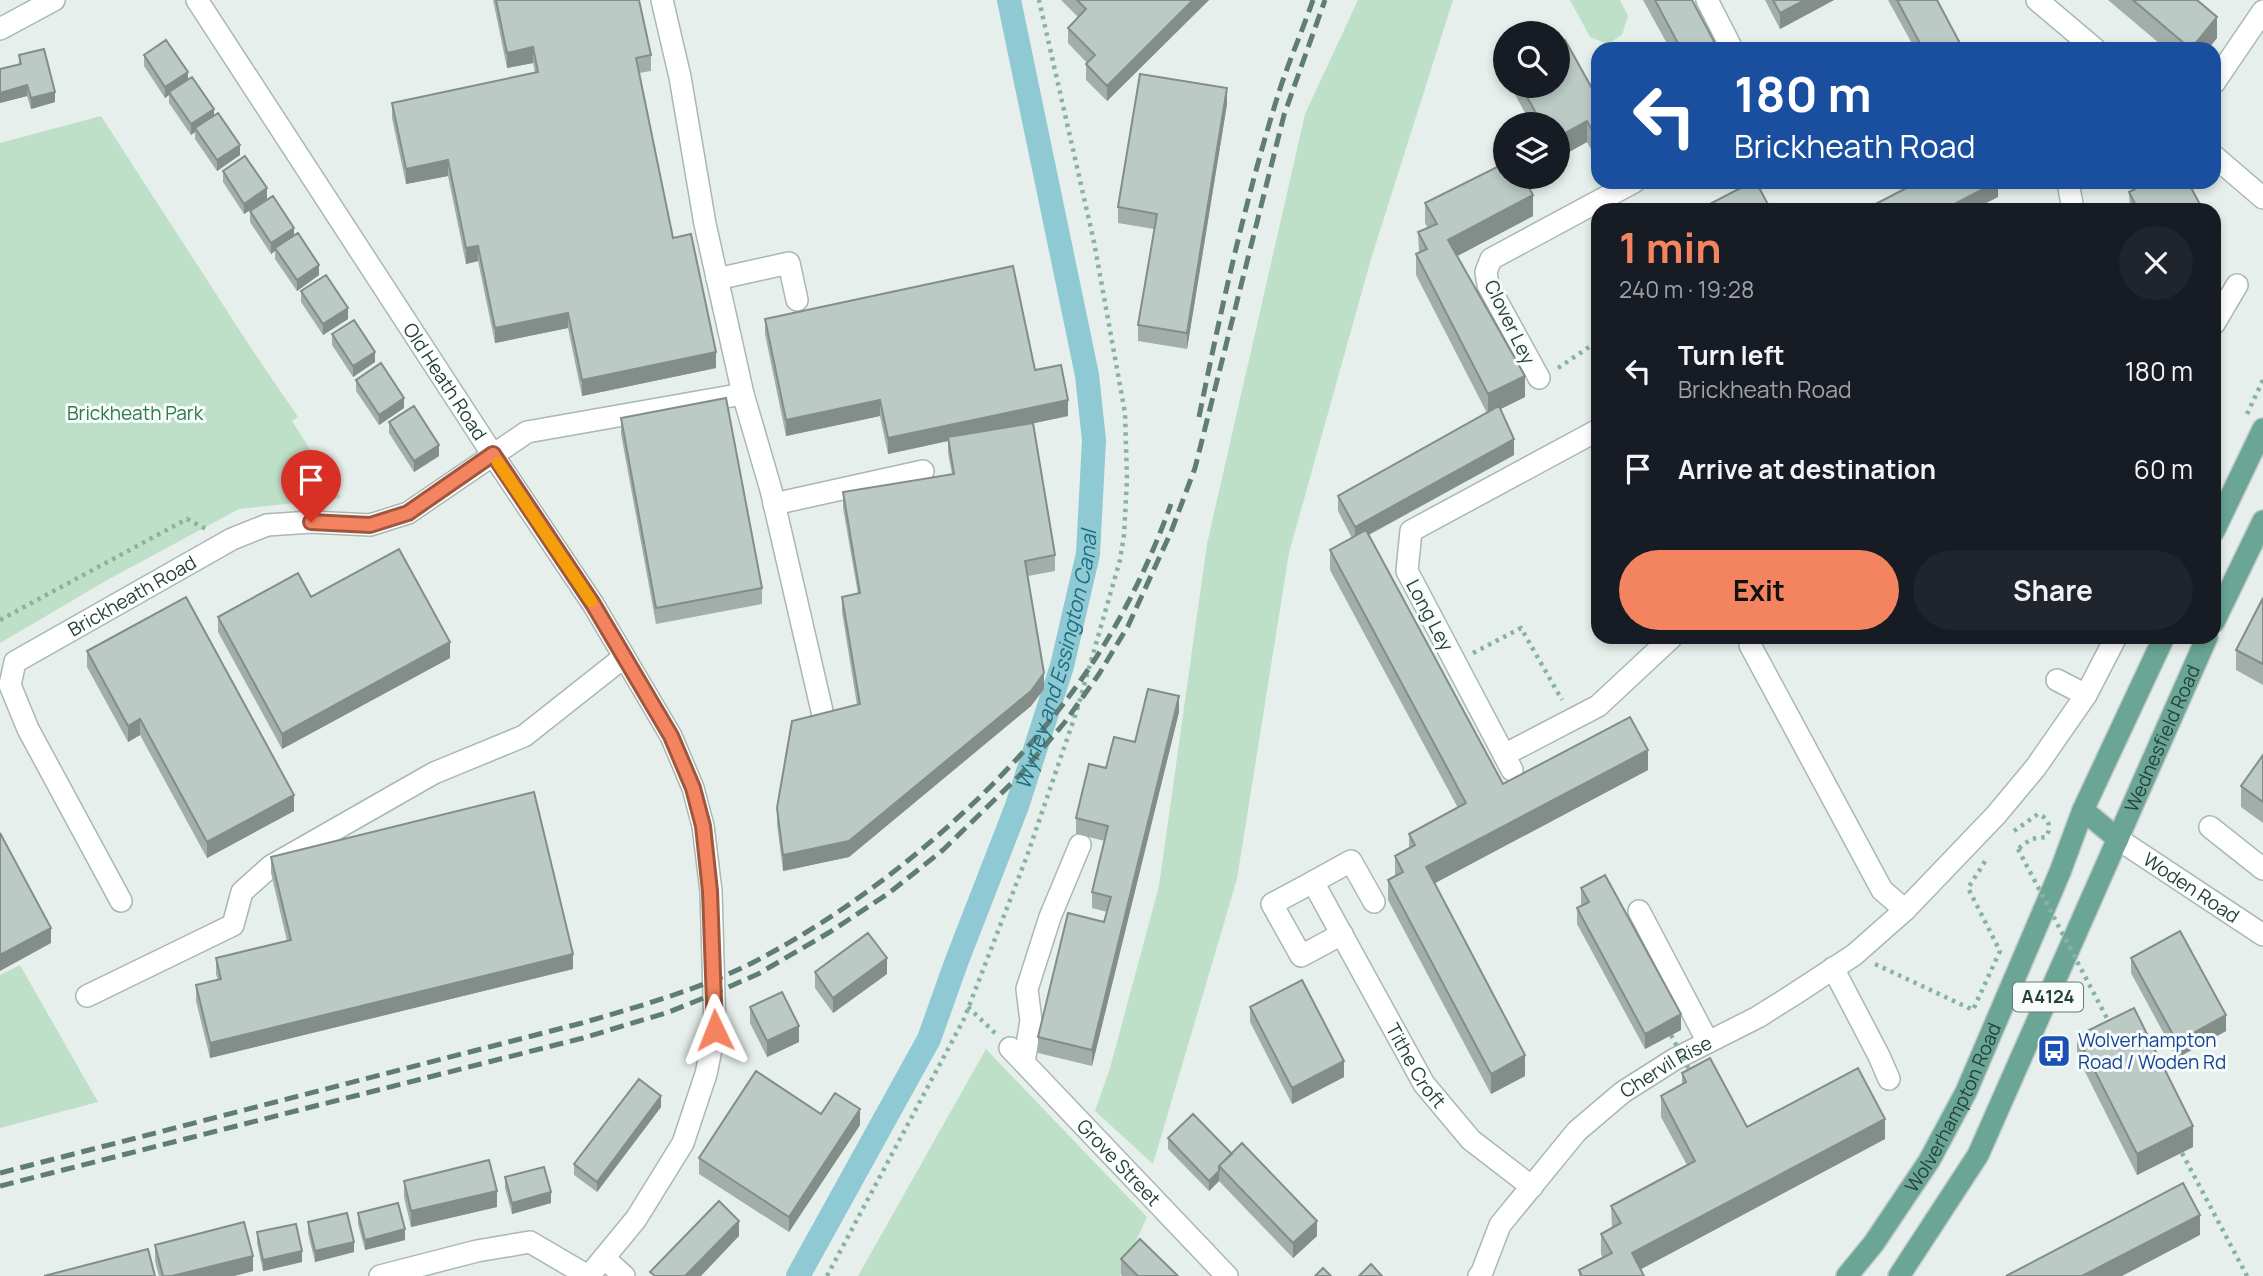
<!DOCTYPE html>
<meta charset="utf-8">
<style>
:root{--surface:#171b24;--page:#20242c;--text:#f1f3f6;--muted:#9ea1a6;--accent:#f4845f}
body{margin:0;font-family:Manrope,sans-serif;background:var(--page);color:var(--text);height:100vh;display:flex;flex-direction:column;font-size:26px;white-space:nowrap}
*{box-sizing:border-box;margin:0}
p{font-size:23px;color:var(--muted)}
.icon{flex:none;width:38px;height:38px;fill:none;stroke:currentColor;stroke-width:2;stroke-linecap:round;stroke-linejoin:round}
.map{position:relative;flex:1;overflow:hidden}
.panel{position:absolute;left:1591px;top:203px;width:630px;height:441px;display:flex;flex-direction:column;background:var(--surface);border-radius:21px;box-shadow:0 4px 10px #0003}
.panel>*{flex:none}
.top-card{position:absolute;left:1591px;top:42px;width:630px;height:147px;border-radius:21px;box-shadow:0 4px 10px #0003;background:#1a4fa0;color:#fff;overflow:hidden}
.fabs{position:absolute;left:1493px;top:21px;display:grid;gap:14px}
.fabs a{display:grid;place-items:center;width:77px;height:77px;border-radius:50%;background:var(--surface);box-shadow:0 4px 10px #0003;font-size:35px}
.pin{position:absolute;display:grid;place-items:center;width:60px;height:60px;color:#fff;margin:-72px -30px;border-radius:50% 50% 50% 0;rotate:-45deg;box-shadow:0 0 7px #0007}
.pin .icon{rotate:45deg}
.me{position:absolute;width:77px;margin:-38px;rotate:358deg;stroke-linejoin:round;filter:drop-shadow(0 0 5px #0008)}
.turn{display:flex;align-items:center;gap:24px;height:147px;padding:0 28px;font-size:32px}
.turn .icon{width:91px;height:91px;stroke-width:2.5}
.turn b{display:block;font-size:49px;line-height:60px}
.round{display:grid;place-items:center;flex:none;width:74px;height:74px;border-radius:37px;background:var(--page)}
.head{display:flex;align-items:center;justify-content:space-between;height:119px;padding:0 28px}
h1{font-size:42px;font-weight:700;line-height:52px;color:var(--accent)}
.primary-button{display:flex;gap:14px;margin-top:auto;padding:14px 28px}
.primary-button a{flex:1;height:80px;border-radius:42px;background:var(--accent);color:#111;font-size:28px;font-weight:700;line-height:80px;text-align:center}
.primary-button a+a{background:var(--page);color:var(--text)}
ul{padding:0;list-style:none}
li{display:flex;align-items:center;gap:21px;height:98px;padding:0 28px}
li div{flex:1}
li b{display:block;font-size:26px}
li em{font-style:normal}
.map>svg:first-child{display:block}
.green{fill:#bfe0c8}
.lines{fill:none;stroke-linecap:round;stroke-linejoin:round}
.canal{stroke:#8ec9d4;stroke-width:24}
.minor-casing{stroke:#a8b8b2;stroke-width:24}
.major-casing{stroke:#c2cac8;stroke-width:24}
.path{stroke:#86b3a5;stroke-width:4.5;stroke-dasharray:3.5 5;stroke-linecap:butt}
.minor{stroke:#fff;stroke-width:21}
.major{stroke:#6aa596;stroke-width:21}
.rail{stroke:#5f7d75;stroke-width:5;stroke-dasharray:14 7;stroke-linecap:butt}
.path-bridge{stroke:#86b3a5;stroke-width:4.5;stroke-dasharray:3.5 5;stroke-linecap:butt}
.wall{fill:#a1aea9}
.shaded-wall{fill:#838d89}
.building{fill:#bbcac4;stroke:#838d89;stroke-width:2}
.route-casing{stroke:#9f563e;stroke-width:18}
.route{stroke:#f4845f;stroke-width:12}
.slow{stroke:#f59e0b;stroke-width:12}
.labels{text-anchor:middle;stroke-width:6;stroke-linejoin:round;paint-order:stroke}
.shield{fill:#f7fbf9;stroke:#637a73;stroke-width:2}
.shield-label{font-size:18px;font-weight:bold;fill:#24423a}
.street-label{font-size:19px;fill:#24423a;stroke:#f7fbf9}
.park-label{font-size:19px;fill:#2d7a4b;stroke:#f7fbf9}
.transit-label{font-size:19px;fill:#164399;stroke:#f7fbf9;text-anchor:start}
.water-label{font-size:21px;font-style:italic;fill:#1c6f80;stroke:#f7fbf9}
</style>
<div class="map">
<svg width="2263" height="1276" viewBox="0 0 2263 1276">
<rect width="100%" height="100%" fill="#e6efeb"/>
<path class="green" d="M1358 0H1453L1371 259 1289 553 1237 879 1153 1164 1095 1111 1110 1068 1159 886 1207 544 1305 114Z
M1570 0H1620L1628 16 1622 35 1607 44 1590 37Z
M101 116 251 348 298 417 292 421 341 498 239 509 109 579 0 643V143Z
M20 965 98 1102 0 1128V975Z
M986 1049 1147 1217 1120 1276H858Z"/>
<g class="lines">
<path class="canal" id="s1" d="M798 1276 929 1039 956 963 1017 806 1062 666 1088 554 1094 440 1087 375 1009 0"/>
<defs>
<g id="minor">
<path id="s2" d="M197 0 493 455 593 604 671 736 693 788 703 826 711 891 715 1030 706 1074 683 1143 636 1219 589 1276"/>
<path d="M662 0 680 77 705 224 743 394"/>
<path d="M1707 0 1732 49"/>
<path d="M2037 0 2095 49"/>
<path d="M0 29 54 0"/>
<path d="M2214 83 2263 11"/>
<path d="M2214 156 2263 198"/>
<path d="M2068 182 2073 210"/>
<path d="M717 279 789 263 797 300"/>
<path d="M2214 324 2237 285"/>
<path d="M1539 378 1488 285 1486 272 1491 259 1634 182"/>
<path d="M774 504 923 471"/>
<path d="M1750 645 1882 890 1905 910"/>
<path d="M2057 680 2086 695"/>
<path d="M1504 755 1598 706 1672 637"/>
<path d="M1512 770 1407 571 1411 531 1598 430"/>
<path d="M2210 827 2263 869"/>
<path id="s3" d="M2118 839 2263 935"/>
<path d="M1313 882 1272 904 1301 956 1342 934"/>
<path id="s4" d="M121 901 28 729 10 685 15 662 232 539 267 525 311 522 370 525 408 513 527 432 743 394 771 490 825 724"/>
<path id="s5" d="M1374 902 1351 861 1313 882 1424 1084 1471 1140 1532 1187"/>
<path d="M1639 911 1708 1042"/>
<path d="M1833 968 1879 1056 1889 1079"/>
<path d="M87 996 233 925 242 892 271 866 434 773 524 736 624 657"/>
<path id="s6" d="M1010 1048 1227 1276"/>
<path d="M1024 1062 1031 1021 1027 989 1050 917 1080 845"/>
<path d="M604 1258 624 1276"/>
<path d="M380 1276 477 1251 530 1242 588 1276"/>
<path id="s7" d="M1479 1276 1482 1272 1500 1225 1577 1131 1623 1092 1675 1059 1758 1017 1796 993 1854 955 1905 910 1996 815 2036 767 2086 695 2116 637"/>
</g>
<g id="major">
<path d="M2214 531 2263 429"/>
<path d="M2214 622 2263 521"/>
<path d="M2083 810 2118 839"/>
<path id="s8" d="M1847 1276 1874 1243 1929 1161 1966 1092 2060 872 2083 810 2164 637"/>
<path id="s9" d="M1899 1276 1978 1155 2207 637"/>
</g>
</defs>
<use href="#minor" class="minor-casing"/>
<use href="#major" class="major-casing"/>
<path class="path" d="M1558 368 1598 341
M1598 374 1593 377 1598 385
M2247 414 2263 380
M0 620 187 519 208 530
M1473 653 1521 628 1562 700
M2014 831 2038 814C2049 818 2052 827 2046 837L2031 839 2018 849
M1875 964 1973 1010 2000 951 1968 888 1986 860
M968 1007 997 1035
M2182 1153 2247 1276
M827 1276 964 1019 1027 856 1077 710 1120 560 1124 535 1127 480 1125 413 1094 242 1039 0"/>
<use href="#minor" class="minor"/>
<use href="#major" class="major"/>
<path class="rail" d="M1199 417C1221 309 1245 201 1278 95 1288 63 1302 32 1313 0
M0 1173 582 1023C640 1006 698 990 752 963 870 902 990 802 1070 695 1113 638 1147 571 1171 504
M0 1186 583 1038 669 1012 706 997 758 974 830 932 889 893 943 850 1020 775 1065 722 1099 674 1128 626 1171 532 1195 468 1284 115 1325 0"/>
<path class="path-bridge" d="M2018 849 2110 1024
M1671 1035 1691 1073"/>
</g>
<path class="wall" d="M493 0H639L651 55V71L639 73 673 238 716 368 582 396 568 328 495 343 478 261 466 264 448 176 406 184 392 118V103L535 73 533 63 507 68Z
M1061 0H1209L1107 101 1086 80V64L1087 63 1068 43V28L1078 17Z
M1643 0H1692L1718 49H1670Z
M1765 0H1834L1780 29Z
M1888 0H1937L1963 49H1915Z
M2108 0H2197L2217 38 2208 49H2166Z
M19 55 55 102 31 109 27 96 0 103V69L19 65Z
M144 55 188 80 214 116 240 155 217 171 195 139V132L191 135 169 103V95L165 98 144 66Z
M1512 86H1558L1598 99V162L1587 142 1558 158V124H1531L1512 89Z
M1227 104 1187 349 1138 341V325L1154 229 1118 223V207Z
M223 171 267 199 244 214 223 182Z
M2129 192 2203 210H2130Z
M1425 203 1533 216 1457 256 1525 397 1501 409 1514 455 1369 535 1503 784 1648 770 1434 883 1525 1076 1491 1094 1388 900V880L1395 876V856L1409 848V834L1458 808 1330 570V550L1352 538 1338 511V496L1487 413 1416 275V254L1419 253 1418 232 1428 228 1425 223Z
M250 211 294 236 319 275 297 291 275 259V251L271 254 250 222Z
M301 291 348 319 323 335 301 302Z
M765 319 1035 370 1068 416 1033 423 1055 555V571L1028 576 1044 689 1031 706 849 857 783 871 777 824V808L857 705 842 612V597L858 594 843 508V492L952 474 948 453V441L888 454 880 416 786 436 765 334Z
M332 334 375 362 353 377 332 345Z
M356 380 404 408 379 425 356 391Z
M621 418 762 588V604L656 624 621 434Z
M389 422 439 456 414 472 389 433Z
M1598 480V497L1593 488V482Z
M311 597 450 658 282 749 218 632V617Z
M2263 598V685L2236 670V650Z
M87 651 294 811 207 858 140 735 128 742 87 667Z
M1179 712 1092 1066 1038 1053V1037L1104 922 1107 912 1092 908V892L1105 841 1076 834V818L1106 768 1135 742Z
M2263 755V823L2241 807V786Z
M271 857 573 969 210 1058 196 1001V985L218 980 216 974V958L287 941 271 873Z
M1581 888 1681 1030 1645 1049 1577 924V908L1582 906 1581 904Z
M2131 958 2226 1031 2177 1058 2131 973Z
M815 972 887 974 833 1013 815 988Z
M750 1007 799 1042 767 1057 750 1023Z
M1250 1007 1344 1077 1292 1104 1250 1022Z
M2077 1036 2193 1147 2137 1175 2077 1056Z
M1682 1073 1747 1127 1885 1139 1641 1269 1644 1276H1579V1270L1603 1258 1601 1254V1234L1612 1228 1611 1206 1687 1165 1661 1117V1096L1682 1085Z
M661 1107 597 1192 574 1175V1164Z
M821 1114 860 1125 789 1232 699 1174V1158Z
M1168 1138 1232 1154 1317 1236 1293 1258 1219 1181 1209 1191 1168 1149Z
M505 1177 551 1203 512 1214 505 1188Z
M404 1181 497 1207 411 1227 404 1197Z
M358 1213 405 1240 365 1250 358 1224Z
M308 1222 354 1252 315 1262 308 1233Z
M257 1232 302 1262 263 1271 257 1243Z
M155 1245 253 1271 234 1276H159L155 1261Z
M1121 1259 1178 1276H1122L1121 1275Z"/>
<path class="shaded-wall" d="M1193 0H1209L1107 101V86Z
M1805 0H1834L1780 29V13Z
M2217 17V38L2208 49H2191Z
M533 47V63L507 68V53Z
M188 72V82L169 92V95L165 98V87Z
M27 85V96L0 103V93Z
M1227 88V104L1187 349V333Z
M55 92V102L31 109V98Z
M214 109V120L195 128V132L191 135V124Z
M1587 121V142L1558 158V137Z
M240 145V155L217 171V160Z
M448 160V176L406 184V169Z
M1998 182V197L1973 210H1943Z
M267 188V199L244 214V204Z
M1533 195V216L1448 261V240Z
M294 228V239L275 248V251L271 254V243Z
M2220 242V257L2214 261V245Z
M478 246V261L466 264V248Z
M319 265V275L297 291V280Z
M348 308V319L323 335V324Z
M568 313V328L495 343V328Z
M375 352V362L353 377V366Z
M716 352V368L582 396V380Z
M1525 376V397L1488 415V394Z
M404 398V408L379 425V415Z
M880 400V416L786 436V420Z
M1068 400V416L949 441 948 437V441L888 454V438Z
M1514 439V455L1355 542V527Z
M439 445V456L414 472V461Z
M450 642V658L282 749V734Z
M1044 673V689L1031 706 849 857 783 871V855Z
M1179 696V712L1092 1066V1050Z
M140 719V735L128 742V726Z
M1648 750V770L1426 888V867Z
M294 795V811L207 858V842Z
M51 928V943L0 971V955Z
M573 954V969L210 1058V1043Z
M887 958V974L833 1013V998Z
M1681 1014V1030L1645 1049V1034Z
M2226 1015V1031L2177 1058V1042Z
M799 1026V1042L767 1057V1041Z
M1525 1055V1076L1491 1094V1074Z
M1344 1061V1077L1292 1104V1088Z
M661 1096V1107L597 1192V1182Z
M860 1109V1125L789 1232V1217Z
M1885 1119V1139L1632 1274V1253Z
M2193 1126V1147L2137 1175V1154Z
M1219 1171V1181L1209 1191V1181Z
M497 1191V1207L411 1227V1211Z
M551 1192V1203L512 1214V1203Z
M2200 1215V1235L2122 1276H2082Z
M739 1221V1236L701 1276H685Z
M1317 1221V1236L1293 1258V1243Z
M405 1229V1240L365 1250V1240Z
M354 1242V1252L315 1262V1251Z
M302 1251V1262L263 1271V1260Z
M253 1256V1271L234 1276H172Z"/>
<path class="building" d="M496 0H639L651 55 636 58 673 238 691 234 716 352 582 380 568 313 495 328 478 246 466 248 448 160 406 169 392 103 538 72 533 47 507 53Z
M1077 0H1193L1107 86 1086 64 1095 55 1068 28 1086 9Z
M1655 0H1692L1718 49H1681Z
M1773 0H1805L1780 13Z
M1897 0H1937L1963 49H1923Z
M2133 0H2197L2217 17 2191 49Z
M166 40 188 72 165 87 144 55Z
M1565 40 1598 99V141L1587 121 1558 137V124H1542L1521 86H1558V44Z
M44 49 55 92 31 98 27 85 0 93V69L21 64 19 55Z
M1140 74 1227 88 1187 333 1138 325 1157 214 1118 207Z
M192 77 214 109 191 124 169 92Z
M218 113 240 145 217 160 195 128Z
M245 156 267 188 244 204 223 171Z
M1505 163V177H1523L1533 195 1448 240 1525 376 1488 394 1416 254 1427 249 1418 232 1437 224 1425 203Z
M1752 182H1756L1771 210H1708L1706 206Z
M1918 182H1997L1943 210H1864Z
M2149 182H2188L2203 210H2138L2129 192Z
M273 196 294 228 271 243 250 211Z
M2214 230 2220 242 2214 245Z
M298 233 319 265 297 280 275 248Z
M1013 266 1035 370 1061 365 1068 400 888 438 880 400 786 420 765 319Z
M326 275 348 308 323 324 301 291Z
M354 320 375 352 353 366 332 334Z
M381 363 404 398 379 415 356 380Z
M726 398 762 588 656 608 621 418Z
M414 406 439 445 414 461 389 422Z
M1499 406 1514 439 1355 527 1338 496Z
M1033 423 1055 555 1025 561 1044 673 1031 691 849 841 783 855 777 808 792 721 860 704 842 597 860 593 843 492 954 474 948 437Z
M1598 480V491L1593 482Z
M1366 530 1503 784 1630 717 1648 750 1426 867 1525 1055 1491 1074 1388 880 1403 872 1395 856 1415 845 1409 834 1466 803 1330 550Z
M399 549 450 642 282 734 218 617 298 573 311 597Z
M186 597 294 795 207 842 140 719 128 726 87 651Z
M2263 598V664L2236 650Z
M1148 689 1179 696 1092 1050 1038 1037 1068 913 1104 922 1111 897 1092 892 1108 826 1076 818 1089 764 1106 768 1114 737 1135 742Z
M2263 755V802L2241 786Z
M534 792 573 954 210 1043 196 985 221 979 216 958 291 940 271 857Z
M0 833 51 928 0 955Z
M1605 875 1681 1014 1645 1034 1577 908 1589 902 1581 888Z
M2180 931 2226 1015 2177 1042 2131 958Z
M868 933 887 958 833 998 815 972Z
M1302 980 1344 1061 1292 1088 1250 1007Z
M782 992 799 1026 767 1041 750 1007Z
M2134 1008 2193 1126 2137 1154 2077 1036Z
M1710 1058 1747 1127 1858 1068 1885 1119 1632 1253 1644 1276H1582L1579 1270 1612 1253 1601 1234 1621 1223 1611 1206 1695 1161 1661 1096 1686 1082 1682 1073Z
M756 1071 821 1114 835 1093 860 1109 789 1217 699 1158Z
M639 1079 661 1096 597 1182 574 1164Z
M1193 1114 1232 1154 1219 1166V1171L1209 1181 1168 1138Z
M1242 1143 1317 1221 1293 1243 1219 1166Z
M489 1160 497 1191 411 1211 404 1181Z
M544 1167 551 1192 512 1203 505 1177Z
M2183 1183 2200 1215 2082 1276H2006Z
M719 1201 739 1221 685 1276H655L650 1272Z
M398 1203 405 1229 365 1240 358 1213Z
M347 1213 354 1242 315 1251 308 1222Z
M244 1222 253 1256 172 1276H163L155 1245Z
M296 1224 302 1251 263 1260 257 1232Z
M1140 1239 1178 1276H1138L1121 1259Z
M148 1249 155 1276H44Z
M1371 1264 1382 1276H1359Z
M1323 1268 1331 1276H1315Z"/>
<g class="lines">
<defs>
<path id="route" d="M311 522 370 525 408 513 493 454 593 604 671 736 693 788 703 826 710 891 715 1030"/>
</defs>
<use href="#route" class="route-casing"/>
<use href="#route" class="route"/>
<path class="slow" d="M498 463 591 601"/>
</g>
<defs>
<symbol id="bus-square" viewBox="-11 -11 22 22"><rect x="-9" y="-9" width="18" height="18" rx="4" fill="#1a4fb4" stroke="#f7fbf9"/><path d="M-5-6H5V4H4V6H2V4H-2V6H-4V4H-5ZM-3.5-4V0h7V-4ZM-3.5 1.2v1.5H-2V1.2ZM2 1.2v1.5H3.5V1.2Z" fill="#fff"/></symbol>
</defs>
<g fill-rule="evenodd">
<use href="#bus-square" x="2035" y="1032" width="38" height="38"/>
</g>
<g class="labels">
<rect class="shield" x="2013" y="982.5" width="70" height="29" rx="5"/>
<g class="shield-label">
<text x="2048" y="1003">A4124</text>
</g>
<g class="street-label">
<text transform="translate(1510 322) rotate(64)" y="7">Clover Ley</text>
<text dy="7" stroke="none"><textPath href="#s2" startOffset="455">Old Heath Road</textPath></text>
<text dy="7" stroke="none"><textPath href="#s4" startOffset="401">Brickheath Road</textPath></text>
<text transform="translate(1430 615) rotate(62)" y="7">Long Ley</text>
<text dy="7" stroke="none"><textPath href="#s9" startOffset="600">Wednesfield Road</textPath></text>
<text dy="7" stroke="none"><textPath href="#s3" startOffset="88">Woden Road</textPath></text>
<text dy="7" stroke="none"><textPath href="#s5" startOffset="301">Tithe Croft</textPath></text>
<text dy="7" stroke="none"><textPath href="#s7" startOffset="287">Chervil Rise</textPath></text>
<text dy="7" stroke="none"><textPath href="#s8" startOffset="200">Wolverhampton Road</textPath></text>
<text dy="7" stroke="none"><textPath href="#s6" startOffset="158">Grove Street</textPath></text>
</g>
<g class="park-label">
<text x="135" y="420">Brickheath Park</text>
</g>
<g class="transit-label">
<text x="2078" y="1047">Wolverhampton<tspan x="2078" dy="22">Road / Woden Rd</tspan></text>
</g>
<g class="water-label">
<text dy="7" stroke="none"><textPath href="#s1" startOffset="672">Wyrley and Essington Canal</textPath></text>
</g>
</g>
</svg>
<div class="fabs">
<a><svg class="icon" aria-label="search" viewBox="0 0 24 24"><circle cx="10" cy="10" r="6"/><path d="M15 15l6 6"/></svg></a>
<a><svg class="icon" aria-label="layers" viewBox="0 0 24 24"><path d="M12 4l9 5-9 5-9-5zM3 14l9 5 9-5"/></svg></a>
</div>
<div class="pin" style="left:311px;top:522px;background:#d93025"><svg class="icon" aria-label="arrive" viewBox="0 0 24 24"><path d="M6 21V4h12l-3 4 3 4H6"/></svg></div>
<svg class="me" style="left:715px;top:1030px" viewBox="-20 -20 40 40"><path d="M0-17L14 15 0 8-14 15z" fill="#f4845f" stroke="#fff" stroke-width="4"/></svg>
<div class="top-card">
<div class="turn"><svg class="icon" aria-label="left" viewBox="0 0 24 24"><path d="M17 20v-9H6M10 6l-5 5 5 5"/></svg><div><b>180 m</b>Brickheath Road</div></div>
</div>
<section class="panel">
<div class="head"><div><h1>1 min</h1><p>240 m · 19:28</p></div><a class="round"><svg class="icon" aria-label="close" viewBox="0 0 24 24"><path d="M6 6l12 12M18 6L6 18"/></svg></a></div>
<ul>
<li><svg class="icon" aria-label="left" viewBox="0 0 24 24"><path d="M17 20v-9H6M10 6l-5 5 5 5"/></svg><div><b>Turn left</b><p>Brickheath Road</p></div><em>180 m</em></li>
<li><svg class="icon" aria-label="arrive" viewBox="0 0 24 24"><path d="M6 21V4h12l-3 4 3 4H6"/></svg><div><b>Arrive at destination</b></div><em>60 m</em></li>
</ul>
<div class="primary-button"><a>Exit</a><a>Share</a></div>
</section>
</div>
